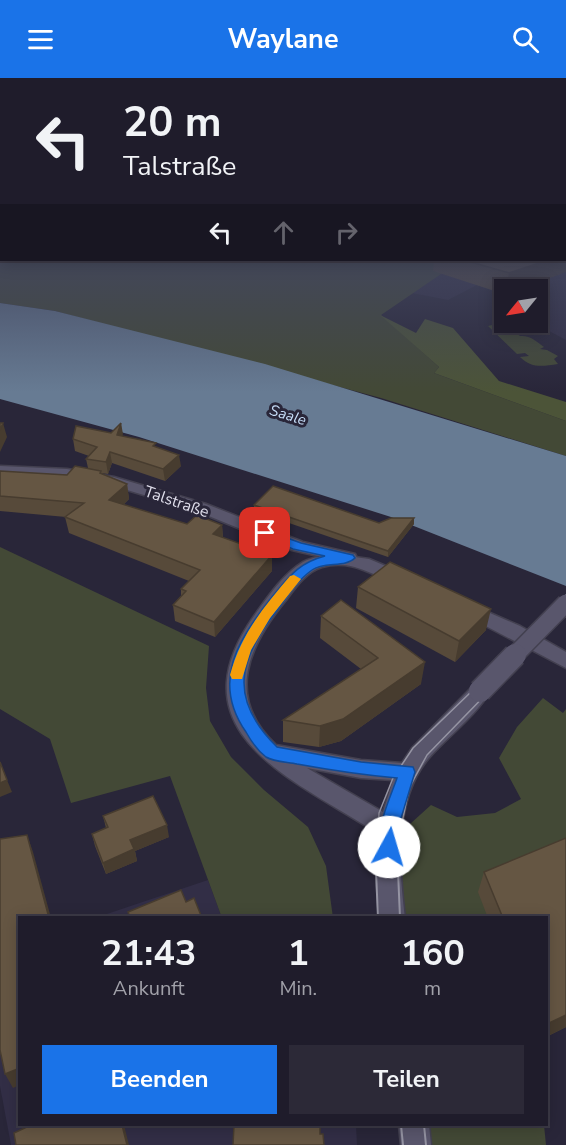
<!DOCTYPE html>
<html lang="de">
<meta charset="utf-8">
<style>
:root{--surface:#1f1c2b;--page:#2c2937;--text:#f1f3f6;--muted:#a1a1a9;--line:#3c3a47;--accent:#1a73e8}
body{margin:0;font-family:"Nunito Sans",sans-serif;background:var(--page);color:var(--text);height:100vh;display:flex;flex-direction:column;font-size:22px;white-space:nowrap}
*{box-sizing:border-box;margin:0}
p{font-size:20px;color:var(--muted)}
.icon{flex:none;width:33px;height:33px;fill:none;stroke:currentColor;stroke-width:2;stroke-linecap:round;stroke-linejoin:round}
.map{position:relative;flex:1;overflow:hidden}
.sheet{position:absolute;left:18px;top:838px;width:530px;height:210px;display:flex;flex-direction:column;background:var(--surface);border-radius:0px;box-shadow:0 3px 15px #0003,0 0 0 2px var(--line)}
.sheet>*{flex:none}
.guide{position:absolute;left:0px;top:0px;width:567px;height:183px;box-shadow:0 3px 15px #0003,0 0 0 2px var(--line);background:#1f1c2b;color:var(--text);overflow:hidden}
.needle{width:39px;rotate:240deg}
.controls{position:absolute;left:494px;top:201px;display:grid;gap:12px}
.controls a{display:grid;place-items:center;width:54px;height:54px;border-radius:0px;background:var(--surface);box-shadow:0 3px 15px #0003,0 0 0 2px var(--line);font-size:30px}
.pin{position:absolute;display:grid;place-items:center;width:51px;height:51px;color:#fff;margin:-26px;border-radius:12px;box-shadow:0 3px 9px #0006}
.me{position:absolute;width:66px;margin:-33px;rotate:6deg;stroke-linejoin:round;filter:drop-shadow(0 0 4px #0008)}
.turn{display:flex;align-items:center;gap:21px;height:126px;padding:0 24px;font-size:27px}
.turn .icon{width:78px;height:78px;stroke-width:2.5}
.turn b{display:block;font-size:42px;line-height:51px}
.lanes{display:flex;align-items:center;height:57px;padding:0 24px;background:#0003;justify-content:center;gap:30px;direction:ltr}
.lanes .off{opacity:.35}
.eta{display:flex;justify-content:space-evenly;align-items:center;height:102px;text-align:center}
.eta b{font-size:36px;font-weight:700;line-height:42px}
.button{display:flex;gap:12px;margin-top:auto;padding:12px 24px}
.button a{flex:1;height:69px;border-radius:0px;background:var(--accent);color:#fff;font-size:24px;font-weight:700;line-height:69px;text-align:center}
.button a+a{background:var(--page);color:var(--text)}
header{display:flex;justify-content:space-between;align-items:center;height:78px;padding:0 24px;background:var(--accent);color:#fff;font-size:27px;font-weight:700}
.map>svg:first-child{display:block}
.built{fill:#322e46}
.green{fill:#434936}
.forest{fill:#4c5438}
.water{fill:#677b93}
.lines{fill:none;stroke-linecap:round;stroke-linejoin:round}
.street-casing{stroke:#434050;stroke-width:3}
.secondary-casing{stroke:#434050;stroke-width:3}
.street{fill:#59566c;fill-rule:evenodd}
.secondary{fill:#59566c;fill-rule:evenodd}
.tram-far1{stroke:#9594a3;stroke-width:1.5}
.tram{stroke:#9594a3;stroke-width:2}
.secondary-bridge-far1-casing{stroke:#434050;stroke-width:20;stroke-linecap:butt}
.secondary-bridge-casing{stroke:#434050;stroke-width:25;stroke-linecap:butt}
.secondary-bridge-far1{stroke:#59566c;stroke-width:17}
.secondary-bridge{stroke:#59566c;stroke-width:22}
.wall{fill:#574a3a}
.shaded-wall{fill:#473c2f}
.building{fill:#655643;stroke:#473c2f;stroke-width:1.5}
.route{fill:#1a73e8;stroke:#114b97;stroke-width:1.5}
.slow{fill:#f59e0b}
.labels{text-anchor:middle;stroke-width:6;stroke-linejoin:round;paint-order:stroke}
.far-water-label{font-size:15px;font-style:italic;fill:#c7def9;stroke:#292639}
.street-label{font-size:16px;fill:#deddea;stroke:#292639}
</style>
<header><svg class="icon" aria-label="menu" viewBox="0 0 24 24"><path d="M4 6h16M4 12h16M4 18h16"/></svg>Waylane<svg class="icon" aria-label="search" viewBox="0 0 24 24"><circle cx="10" cy="10" r="6"/><path d="M15 15l6 6"/></svg></header>
<div class="map">
<svg width="566" height="1067" viewBox="0 0 566 1067">
<rect width="100%" height="100%" fill="#292639"/>
<path class="built" d="M566 164V262L534 245 537 244V212H504V217L477 207 448 222 412 215 447 192 471 182H566Z
M208 802 222 840H95Z
M19 856 20 1047H356L357 1067H11L0 1008V864Z"/>
<path class="green" d="M0 164 2 182H457L447 192 381 237 439 289 434 295 566 343V378L381 320 55 233 0 225Z
M501 245 520 258C530 257 536 263 544 269L540 271 547 272 558 278 554 281 558 286C543 288 532 291 520 279L529 278 525 275 517 276 488 248Z
M0 469 209 568 206 610 210 643 231 679 264 712 308 749 326 788 333 840H222L170 698 71 725 50 661 0 631Z
M543 620 563 635 566 631V777L488 840H400V755L431 727 457 739 495 735 521 721 499 680 517 649Z
M424 1047H544L546 1067H426Z"/>
<path class="forest" d="M380 237 416 255 425 241 453 250 499 303 566 324V343L434 295 439 289Z"/>
<path class="water" d="M0 225 55 233 265 286 566 378V508L391 439 139 359 0 321Z"/>
<g class="lines">
<defs>
<path id="street" d="M0 388 67 391 114 399 206 426 303 464 355 476 357 480 355 484 349 485 292 472 194 432 107 406 67 399 0 396Z"/>
<path id="secondary" d="M334 476 369 481 407 497 410 501 407 505 401 507C374 499 353 480 322 489 307 493 295 510 286 522 248 568 225 620 276 667L361 682 402 685 412 670 473 608 480 606 487 608 490 613C477 637 447 659 428 681 393 723 399 790 405 840H379L377 808V755C296 702 171 656 254 538 267 520 283 496 303 484 312 479 324 478 334 476ZM307 690 361 700 393 702 383 734Z
M467 525 520 548 566 574V590L461 535 458 531 461 527Z
M399 1047H429L431 1067H401Z"/>
</defs>
<use href="#street" class="street-casing"/>
<use href="#secondary" class="secondary-casing"/>
<use href="#street" class="street"/>
<use href="#secondary" class="secondary"/>
<path class="tram-far1" d="M376 795 379 735 393 700 413 670 501 585 566 517
M398 795 400 755 409 710 427 677 566 534"/>
<path class="tram" d="M376 793 378 840
M398 793 400 840
M401 1047 403 1067
M424 1047 426 1067"/>
<defs>
<path id="secondary-bridge-far1" d="M514 578 566 525"/>
<path id="secondary-bridge" d="M480 613 515 577"/>
</defs>
<use href="#secondary-bridge-far1" class="secondary-bridge-far1-casing"/>
<use href="#secondary-bridge" class="secondary-bridge-casing"/>
<use href="#secondary-bridge-far1" class="secondary-bridge-far1"/>
<use href="#secondary-bridge" class="secondary-bridge"/>
</g>
<path class="wall" d="M434 182H566L518 212H504V216L433 193Z
M121 345 122 358 157 369 181 388 165 403 112 385 108 396 101 395 127 406 129 421 123 427 187 446 222 447 223 460 272 493 215 559 175 543 173 527 181 518V511L189 503 69 455 65 439H66L0 433V393L67 397 88 390 86 381 89 378 75 373 73 361 111 355Z
M254 427 379 445 414 440V446L388 479 254 433Z
M358 509 486 552 455 584 356 530Z
M321 538 421 606 341 663 319 669 283 664V642L361 591 320 560Z
M103 738 169 759 135 773 137 783 106 796 95 768 92 756 106 750Z
M566 760V949L546 959V840H488L478 814 484 794Z"/>
<path class="shaded-wall" d="M566 175V194L518 212H506L509 195 548 182H566Z
M3 345 7 359 0 374V352Z
M121 345 123 356 119 368 117 357Z
M110 374 112 385 108 396 106 384Z
M179 377 181 388 165 403 163 391Z
M127 406 129 421 112 438 109 422Z
M414 440V446L388 479V473Z
M222 447 223 463 213 456Z
M272 477V493L215 559 214 544Z
M491 531 486 552 455 584 459 563Z
M425 584 421 606 341 663 319 669 320 648Z
M7 702 12 714 0 719V705Z
M167 747 169 759 135 773 137 783 106 796 103 785 130 762Z
M27 757 33 774 51 840H49Z
M566 937V949L546 959 547 946Z
M20 990V1007L13 1010 5 996Z
M122 1047H124L129 1067H127Z"/>
<path class="building" d="M464 182H548L509 195Z
M0 345H3L0 352Z
M121 345 117 357 156 365 153 368 179 377 163 391 110 374 106 384 86 381 97 369 73 361 76 348 111 355Z
M75 388 101 393 100 395 127 406 109 422 187 446 197 437 222 447 213 456 272 477 214 544 173 527 186 513 181 511 200 492 65 439 84 425 0 418V393L67 397Z
M273 408 379 445 391 440H414L388 473 254 427Z
M390 484 491 531 459 563 358 509Z
M341 522 425 584 343 641 320 648 283 642 378 580 321 538Z
M0 684 7 702 0 705Z
M153 718 167 747 130 762 134 771 103 785 92 756 108 749 103 738Z
M27 757 49 840H20V990L5 996 0 972V761Z
M566 760V937L547 946 546 840H503L484 794Z
M181 812 186 824 194 820 202 840H130L128 834Z
M31 1047H122L127 1067H16L14 1055Z
M234 1047H320V1056H323L324 1067H233Z"/>
<linearGradient id="sky" x2="0" y2="1"><stop stop-color="#17151f"/><stop offset="0.52" stop-color="#43475f"/><stop offset="1" stop-color="#43475f" stop-opacity="0"/></linearGradient>
<rect width="566" height="314" fill="url(#sky)"/>
<path class="route" d="M265 452 301 465 353 477 355 480C345 490 324 483 312 492 298 502 288 517 278 531 238 581 228 621 277 669L361 684 413 689 415 694 398 750V769L396 775 389 777 383 775C373 753 390 721 397 700 363 697 330 692 297 686 288 684 274 684 266 679 258 673 251 663 246 654 211 604 238 561 272 519 289 499 298 485 325 478L293 471 261 458 259 455Z"/>
<path class="slow" d="M294 497 301 501 270 540 251 572 242 601H232L230 597C241 556 263 530 290 498Z"/>
<g class="labels">
<g class="far-water-label">
<text transform="translate(288 337) rotate(17)" y="5">Saale</text>
</g>
<g class="street-label">
<text transform="translate(177 423) rotate(19)" y="6">Talstraße</text>
</g>
</g>
</svg>
<div class="controls">
<a><svg class="needle" viewBox="-14 -14 28 28"><path d="M0-13l5 13h-10z" fill="#e53935"/><path d="M0 13l5-13h-10z" fill="#a1a1a9"/></svg></a>
</div>
<div class="pin" style="left:265px;top:455px;background:#d93025"><svg class="icon" aria-label="arrive" viewBox="0 0 24 24"><path d="M6 21V4h12l-3 4 3 4H6"/></svg></div>
<svg class="me" style="left:389px;top:769px" viewBox="-20 -20 40 40"><circle r="19" fill="#fff"/><path d="M0-13L10 11 0 6-10 11z" fill="#1a73e8"/></svg>
<div class="guide">
<div class="turn"><svg class="icon" aria-label="left" viewBox="0 0 24 24"><path d="M17 20v-9H6M10 6l-5 5 5 5"/></svg><div><b>20 m</b>Talstraße</div></div>
<div class="lanes"><svg class="icon" aria-label="left" viewBox="0 0 24 24"><path d="M17 20v-9H6M10 6l-5 5 5 5"/></svg><svg class="icon off" aria-label="ahead" viewBox="0 0 24 24"><path d="M12 20V5M6 11l6-6 6 6"/></svg><svg class="icon off" aria-label="right" viewBox="0 0 24 24"><path d="M7 20v-9h11M14 6l5 5-5 5"/></svg></div>
</div>
<section class="sheet">
<div class="eta">
<div><b>21:43</b><p>Ankunft</p></div>
<div><b>1</b><p>Min.</p></div>
<div><b>160</b><p>m</p></div>
</div>
<div class="button"><a>Beenden</a><a>Teilen</a></div>
</section>
</div>
